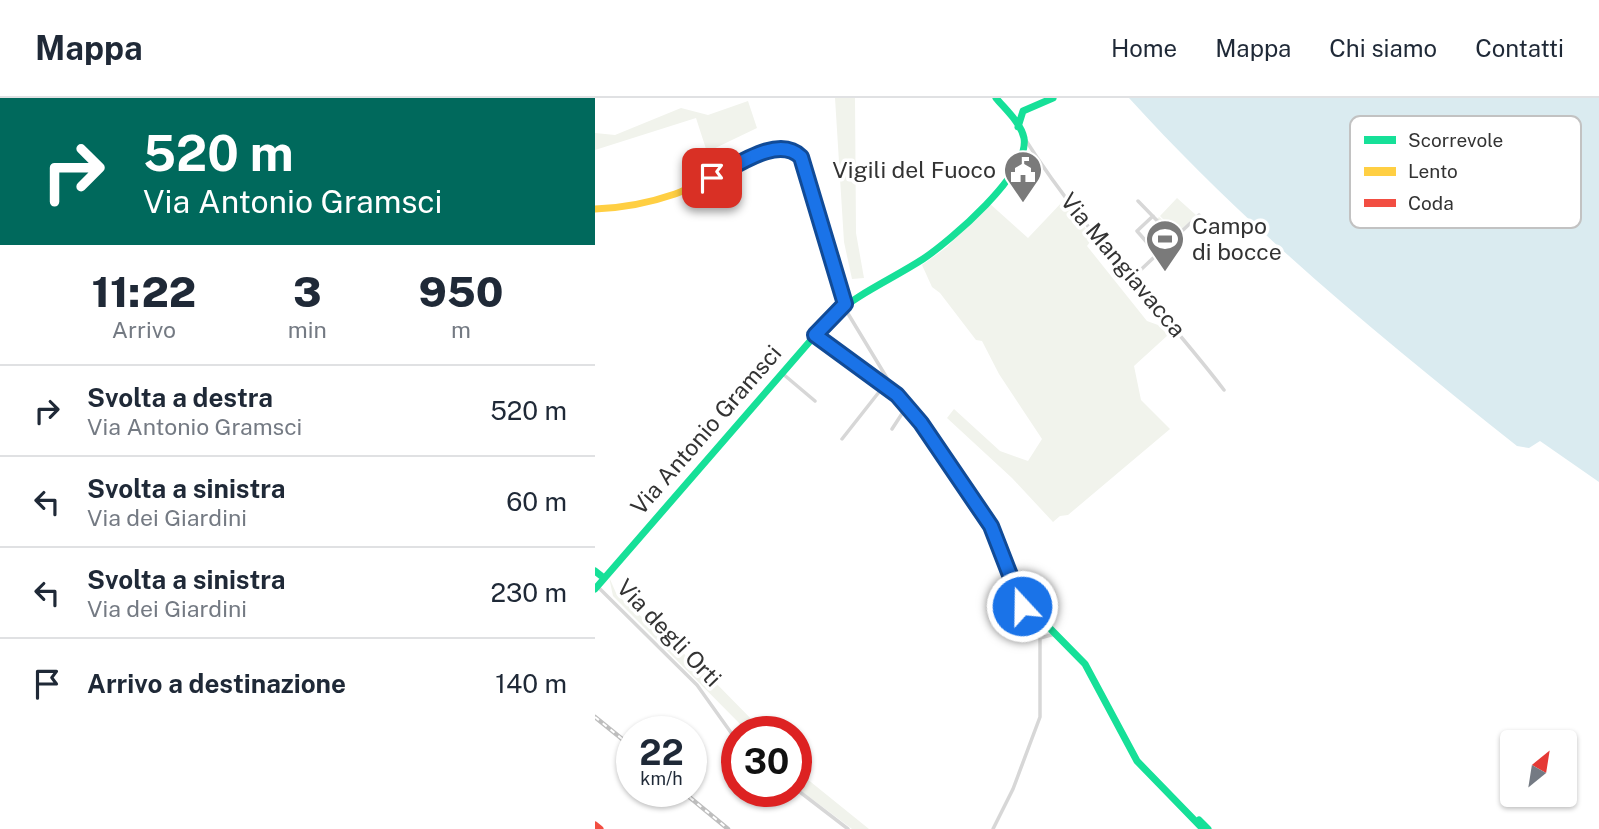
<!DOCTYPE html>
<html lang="it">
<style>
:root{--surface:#fff;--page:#f6f6f7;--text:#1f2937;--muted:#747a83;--line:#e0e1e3}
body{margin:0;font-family:"Public Sans",sans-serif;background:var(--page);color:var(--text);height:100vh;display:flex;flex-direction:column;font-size:26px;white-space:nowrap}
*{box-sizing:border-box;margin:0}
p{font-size:23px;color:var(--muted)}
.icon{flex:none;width:38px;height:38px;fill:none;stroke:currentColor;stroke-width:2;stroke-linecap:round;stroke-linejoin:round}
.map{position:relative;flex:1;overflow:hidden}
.side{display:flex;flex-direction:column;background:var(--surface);width:595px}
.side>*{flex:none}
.guide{background:#00695c;color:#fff;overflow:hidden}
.needle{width:46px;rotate:30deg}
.tools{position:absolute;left:905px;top:632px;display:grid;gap:14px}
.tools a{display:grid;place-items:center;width:77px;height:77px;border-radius:7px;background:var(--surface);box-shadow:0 2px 5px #0004;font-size:35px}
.speed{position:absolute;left:21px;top:618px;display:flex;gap:14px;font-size:35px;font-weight:700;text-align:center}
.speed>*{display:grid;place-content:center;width:91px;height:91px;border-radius:50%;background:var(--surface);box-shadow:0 2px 5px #0004;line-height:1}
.speed small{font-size:18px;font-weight:400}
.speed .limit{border:10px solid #d22;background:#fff;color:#111}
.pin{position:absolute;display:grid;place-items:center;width:60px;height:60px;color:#fff;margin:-30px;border-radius:14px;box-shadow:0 4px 10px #0006}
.me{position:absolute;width:77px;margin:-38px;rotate:339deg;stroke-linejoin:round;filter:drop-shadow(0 0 5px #0008)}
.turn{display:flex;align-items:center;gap:24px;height:147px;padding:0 28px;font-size:32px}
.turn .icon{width:91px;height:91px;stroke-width:2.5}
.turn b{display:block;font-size:49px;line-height:60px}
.eta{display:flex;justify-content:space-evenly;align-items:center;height:119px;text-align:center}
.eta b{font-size:42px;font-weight:800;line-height:49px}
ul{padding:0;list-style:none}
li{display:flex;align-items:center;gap:21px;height:91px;padding:0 28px;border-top:2px solid var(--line)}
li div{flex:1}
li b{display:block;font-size:26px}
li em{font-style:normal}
header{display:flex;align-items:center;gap:42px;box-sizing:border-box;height:98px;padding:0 35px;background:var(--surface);border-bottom:2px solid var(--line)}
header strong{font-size:33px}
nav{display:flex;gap:38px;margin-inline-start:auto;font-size:24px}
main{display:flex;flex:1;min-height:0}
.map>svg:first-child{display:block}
.green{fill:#f1f3ec}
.water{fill:#daebf0}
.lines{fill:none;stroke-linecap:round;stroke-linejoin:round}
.street{stroke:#d7d7d7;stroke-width:3.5}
.fast{stroke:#16e098;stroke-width:7}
.slow{stroke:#ffcf43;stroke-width:7}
.jam{stroke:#f24e42;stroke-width:7}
.rail-casing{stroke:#bebebe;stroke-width:4.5}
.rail{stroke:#fff;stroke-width:2;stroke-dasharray:5;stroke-linecap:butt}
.route-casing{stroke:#114b97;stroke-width:18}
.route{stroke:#1a73e8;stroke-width:12}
.labels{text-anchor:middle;stroke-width:7;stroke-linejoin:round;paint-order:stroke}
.poi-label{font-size:23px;fill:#333;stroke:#fff;text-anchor:end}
.street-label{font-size:23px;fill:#333;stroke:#fff}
.key{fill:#fff;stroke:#c2c2c2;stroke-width:2}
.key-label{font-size:19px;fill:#333}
</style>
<header>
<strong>Mappa</strong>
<nav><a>Home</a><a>Mappa</a><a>Chi siamo</a><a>Contatti</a></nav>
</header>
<main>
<section class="side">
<div class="guide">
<div class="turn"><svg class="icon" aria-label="right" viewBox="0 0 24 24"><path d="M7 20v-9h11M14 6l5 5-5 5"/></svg><div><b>520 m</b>Via Antonio Gramsci</div></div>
</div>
<div class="eta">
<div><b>11:22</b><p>Arrivo</p></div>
<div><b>3</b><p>min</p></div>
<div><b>950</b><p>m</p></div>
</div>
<ul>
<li><svg class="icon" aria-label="right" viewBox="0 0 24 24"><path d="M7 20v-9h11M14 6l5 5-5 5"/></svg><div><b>Svolta a destra</b><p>Via Antonio Gramsci</p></div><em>520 m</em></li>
<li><svg class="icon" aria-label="left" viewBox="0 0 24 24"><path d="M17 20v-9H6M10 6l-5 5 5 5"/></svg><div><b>Svolta a sinistra</b><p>Via dei Giardini</p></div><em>60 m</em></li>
<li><svg class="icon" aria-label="left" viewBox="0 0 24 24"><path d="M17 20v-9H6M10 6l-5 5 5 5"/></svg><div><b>Svolta a sinistra</b><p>Via dei Giardini</p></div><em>230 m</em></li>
<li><svg class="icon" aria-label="arrive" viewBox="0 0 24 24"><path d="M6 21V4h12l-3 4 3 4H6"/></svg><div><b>Arrivo a destinazione</b></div><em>140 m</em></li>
</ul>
</section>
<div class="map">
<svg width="1004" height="731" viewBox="0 0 1004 731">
<rect width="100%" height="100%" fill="#fff"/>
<path class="green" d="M240 0H260L261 135 269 180 257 181 249 144Z
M153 3 162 30 112 54 101 20 0 52V35L20 37 86 10 113 17Z
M582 100 601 117 580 138 562 121 564 119 574 127 565 118Z
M469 102 498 140 492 148 552 223 563 227 573 237 539 268 546 302 575 331 473 417 465 418 458 424 417 380 352 320 359 311 405 353 433 363 447 341 404 276 387 243 381 242 345 195 337 189 327 167 352 149 394 105 433 140Z
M14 479 21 495 33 507 112 576 168 633H152L18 498Z
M201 672 274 731H257L201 689Z"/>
<path class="water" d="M534 0H1004V384L945 343 934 350 922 348C786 240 651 129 534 0Z"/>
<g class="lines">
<path class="street" d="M430 41C487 132 564 207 629 292
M419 72 441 59
M543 103 579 140
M558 118 542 133 562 156
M537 180 604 117
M249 209 301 295
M188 276 220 303
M297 331 312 308
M247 341 288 289
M3 489 102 587 142 643
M445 540 460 536
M201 691 253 731
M398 731 418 691 445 619V540L436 531 428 505"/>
<path class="fast" d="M423 29 428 13 458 0
M0 473 9 480
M0 491 236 219C264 195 297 181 328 161 355 143 435 75 429 40 426 25 410 11 401 0
M426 501 490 566 542 663 608 731
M604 722 613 731"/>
<path class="slow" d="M0 111C28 110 54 105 80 96 109 86 170 44 196 52L209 67 250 206
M220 237 302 297 326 325 396 428 426 501"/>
<path class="jam" d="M0 727 5 731"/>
<defs>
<path id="rail" d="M0 619 37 649
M87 693 133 731"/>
</defs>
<use href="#rail" class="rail-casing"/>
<use href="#rail" class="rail"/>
</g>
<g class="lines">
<defs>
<path id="route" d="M117 80C140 69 183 36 206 59L250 206 220 237 302 297 326 325 396 428 427 508"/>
</defs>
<use href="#route" class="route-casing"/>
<use href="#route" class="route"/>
</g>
<defs>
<symbol id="civic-pin" viewBox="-11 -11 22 30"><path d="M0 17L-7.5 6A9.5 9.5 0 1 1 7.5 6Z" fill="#7a7a7a" stroke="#fff"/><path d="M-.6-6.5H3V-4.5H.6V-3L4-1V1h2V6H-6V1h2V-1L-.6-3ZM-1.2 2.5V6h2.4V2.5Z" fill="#fff"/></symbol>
<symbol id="stadium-pin" viewBox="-11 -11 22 30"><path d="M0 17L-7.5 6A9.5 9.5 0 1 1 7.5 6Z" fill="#7a7a7a" stroke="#fff"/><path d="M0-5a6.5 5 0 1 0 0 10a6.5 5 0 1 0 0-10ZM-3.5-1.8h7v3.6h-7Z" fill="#fff"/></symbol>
</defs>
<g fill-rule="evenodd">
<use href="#civic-pin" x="406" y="50" width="44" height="60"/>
<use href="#stadium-pin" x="548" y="119" width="44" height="60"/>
</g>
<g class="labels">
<g class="poi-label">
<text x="401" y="80">Vigili del Fuoco</text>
<text x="597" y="136" text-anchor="start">Campo<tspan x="597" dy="26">di bocce</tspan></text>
</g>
<g class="street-label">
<text transform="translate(528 167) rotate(50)" y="8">Via Mangiavacca</text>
<text transform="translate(111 332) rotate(-49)" y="8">Via Antonio Gramsci</text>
<text transform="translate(74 535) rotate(46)" y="8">Via degli Orti</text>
</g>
</g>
<rect x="755" y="18" width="231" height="112" rx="10" class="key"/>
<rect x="769" y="38" width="32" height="8" fill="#16e098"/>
<rect x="769" y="69" width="32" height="9" fill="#ffcf43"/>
<rect x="769" y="101" width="32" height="8" fill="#f24e42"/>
<g class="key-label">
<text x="813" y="49">Scorrevole</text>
<text x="813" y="80">Lento</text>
<text x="813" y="112">Coda</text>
</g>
</svg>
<div class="tools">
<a><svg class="needle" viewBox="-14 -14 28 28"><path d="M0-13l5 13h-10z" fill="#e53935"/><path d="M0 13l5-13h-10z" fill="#747a83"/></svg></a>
</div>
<div class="speed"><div>22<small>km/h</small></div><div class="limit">30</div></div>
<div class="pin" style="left:117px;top:80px;background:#d93025"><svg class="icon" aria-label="arrive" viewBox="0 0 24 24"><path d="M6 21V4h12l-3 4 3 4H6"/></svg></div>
<svg class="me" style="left:427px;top:508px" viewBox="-20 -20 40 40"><circle r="17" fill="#1a73e8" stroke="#fff" stroke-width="3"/><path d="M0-11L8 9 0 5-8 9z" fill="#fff"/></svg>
</div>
</main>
